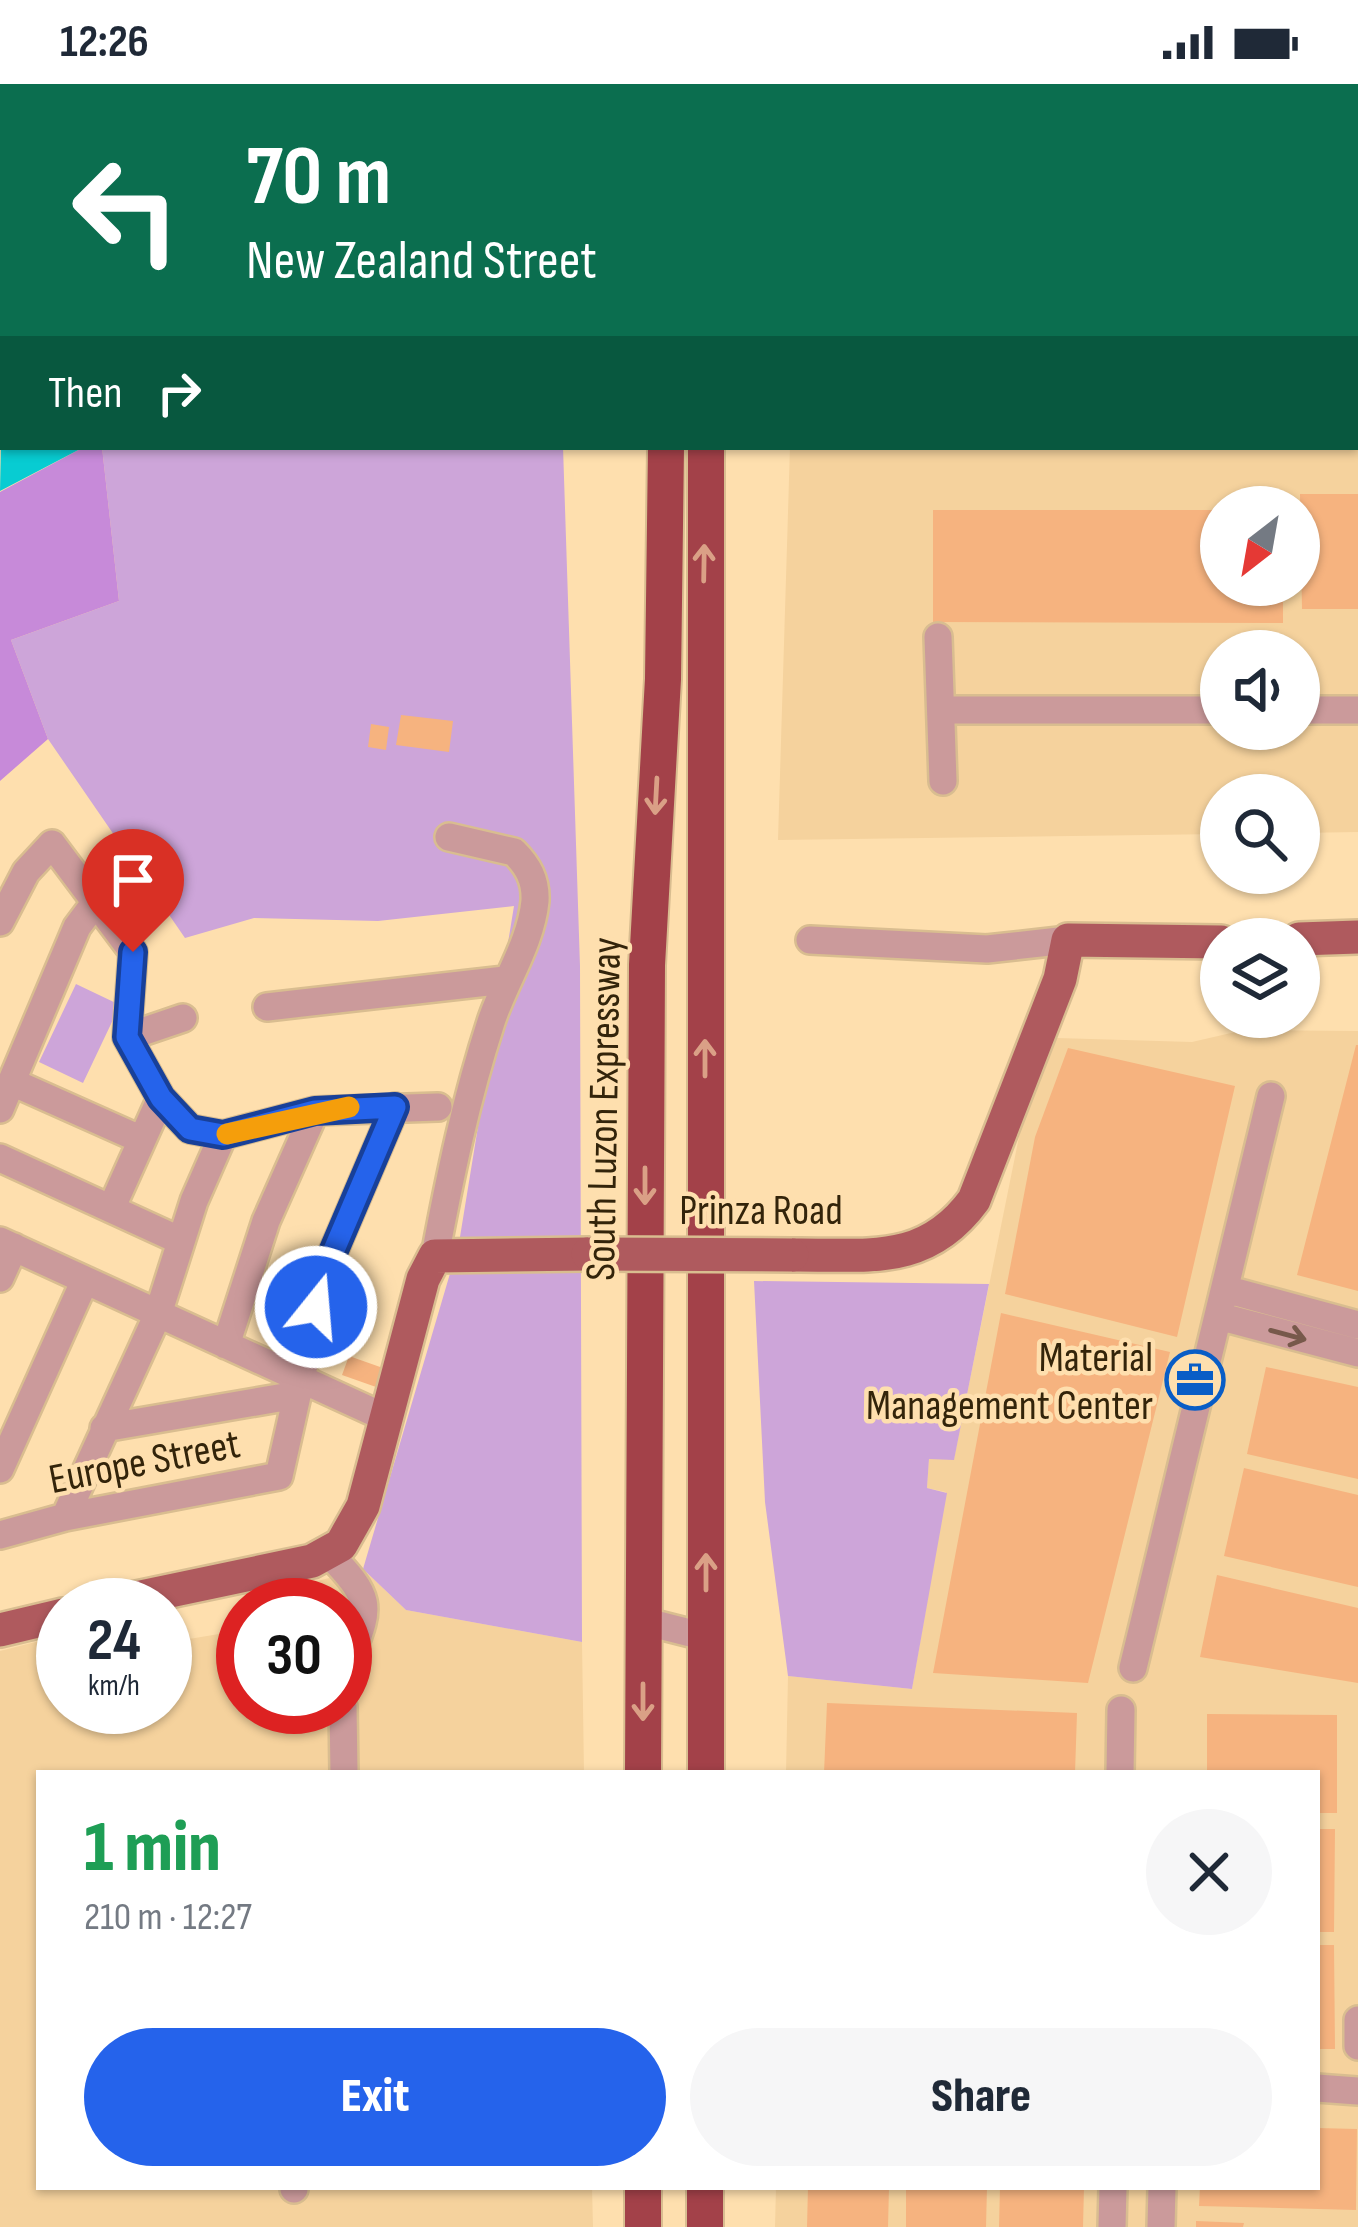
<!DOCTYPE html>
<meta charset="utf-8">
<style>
:root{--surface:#fff;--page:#f6f6f7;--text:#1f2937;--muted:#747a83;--accent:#2563eb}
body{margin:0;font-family:"Sofia Sans Condensed",sans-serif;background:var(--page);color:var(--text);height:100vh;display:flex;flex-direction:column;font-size:45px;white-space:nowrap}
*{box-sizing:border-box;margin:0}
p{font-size:39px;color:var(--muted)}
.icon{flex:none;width:66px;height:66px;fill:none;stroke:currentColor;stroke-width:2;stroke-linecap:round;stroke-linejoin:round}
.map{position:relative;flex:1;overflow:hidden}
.panel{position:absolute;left:36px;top:1686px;width:1284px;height:420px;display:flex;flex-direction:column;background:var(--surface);border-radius:0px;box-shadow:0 3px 9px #0004}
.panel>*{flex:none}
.hud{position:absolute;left:0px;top:0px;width:1359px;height:366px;box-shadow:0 3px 9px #0004;background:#0b6e4f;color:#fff;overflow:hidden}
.needle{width:78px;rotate:211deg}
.buttons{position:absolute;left:1200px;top:402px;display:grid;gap:24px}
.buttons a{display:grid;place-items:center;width:120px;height:120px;border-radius:50%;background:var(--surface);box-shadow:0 3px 9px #0004;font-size:60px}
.speed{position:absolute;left:36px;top:1494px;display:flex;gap:24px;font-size:60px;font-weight:700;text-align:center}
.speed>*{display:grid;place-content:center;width:156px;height:156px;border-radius:50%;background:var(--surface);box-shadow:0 3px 9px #0004;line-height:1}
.speed small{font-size:30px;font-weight:400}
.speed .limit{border:18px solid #d22;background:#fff;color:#111}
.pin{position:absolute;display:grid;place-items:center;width:102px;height:102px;color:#fff;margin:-123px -51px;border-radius:50% 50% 50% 0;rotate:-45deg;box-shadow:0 0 12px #0007}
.pin .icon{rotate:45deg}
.me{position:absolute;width:132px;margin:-66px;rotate:17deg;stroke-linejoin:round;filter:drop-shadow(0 0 9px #0008)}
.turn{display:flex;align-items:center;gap:42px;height:252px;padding:0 48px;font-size:54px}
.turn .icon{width:156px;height:156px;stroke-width:2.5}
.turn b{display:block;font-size:84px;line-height:102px}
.then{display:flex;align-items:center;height:114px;padding:0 48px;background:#0003;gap:24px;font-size:45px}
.round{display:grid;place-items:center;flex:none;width:126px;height:126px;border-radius:63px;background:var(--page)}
.headline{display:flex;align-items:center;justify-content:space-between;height:204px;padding:0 48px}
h1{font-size:72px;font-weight:800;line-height:90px;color:#1e9e55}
.action{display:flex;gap:24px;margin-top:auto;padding:24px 48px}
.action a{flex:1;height:138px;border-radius:72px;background:var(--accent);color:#fff;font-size:48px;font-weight:800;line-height:138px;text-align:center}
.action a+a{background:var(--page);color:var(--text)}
.status{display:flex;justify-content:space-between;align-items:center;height:84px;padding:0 60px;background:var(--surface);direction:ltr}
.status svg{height:33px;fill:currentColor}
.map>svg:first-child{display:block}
.built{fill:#f5d29d;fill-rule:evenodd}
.green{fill:#cda5d9}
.forest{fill:#c78ad9}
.water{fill:#08ccd2}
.building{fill:#f6b37f}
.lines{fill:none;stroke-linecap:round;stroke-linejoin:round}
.minor-casing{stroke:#d9bd90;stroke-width:32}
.major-casing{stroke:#d9bd90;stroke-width:38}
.highway-casing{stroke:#d9bd90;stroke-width:40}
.minor{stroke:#cb9a9b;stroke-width:27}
.major{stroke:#af5a5e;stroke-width:33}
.highway{stroke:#a34149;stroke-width:36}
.major-bridge-casing{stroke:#d9bd90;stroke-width:38;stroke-linecap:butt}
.major-bridge{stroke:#af5a5e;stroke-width:33}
.oneway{stroke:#daa086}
.oneway2{stroke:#77594b}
.route-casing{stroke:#184099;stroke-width:30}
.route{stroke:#2563eb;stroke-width:21}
.slow{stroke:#f59e0b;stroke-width:21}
.labels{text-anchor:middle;stroke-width:9;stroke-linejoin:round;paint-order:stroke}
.street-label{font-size:42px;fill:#33240a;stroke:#fedfae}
.poi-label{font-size:42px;fill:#33240a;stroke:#fedfae;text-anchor:end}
</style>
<div class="status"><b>12:26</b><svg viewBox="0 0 49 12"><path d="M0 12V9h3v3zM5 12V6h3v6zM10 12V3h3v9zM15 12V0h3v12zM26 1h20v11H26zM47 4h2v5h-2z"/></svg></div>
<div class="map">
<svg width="1358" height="2143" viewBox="0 0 1358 2143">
<rect width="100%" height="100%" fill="#fedfae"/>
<path class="built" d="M1358 280V748L1299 749V711H1221V750L778 756 790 363H1356ZM1221 423H1299V501H1221ZM1221 567H1299V645H1221Z
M1244 946 1358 947V2143H775L776 2103H1317V1689H786L788 1592 912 1605 946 1408 927 1404 929 1375H954L1023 1033 1057 954 1192 958Z
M363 1485 406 1526 582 1558 584 1689H39V2103H592L593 2143H0V1567L59 1552 63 1623H165V1559L243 1546V1623H345V1521H268L276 1508Z"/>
<path class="green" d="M102 363H563L580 882 582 1558 406 1526 363 1485 459 1159 514 822 378 837 254 834 185 854 48 655 11 556 119 517Z
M76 900 120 921 83 999 39 978Z
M754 1197 989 1200 954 1376 929 1375 927 1404 947 1409 912 1605 788 1592 765 1418Z"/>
<path class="forest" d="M0 0H633V3H3L0 198Z
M772 0H1358V67L1356 3Z
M84 363H102L119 517 11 556 48 655 0 697V408Z"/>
<path class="water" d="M3 265V363H84L0 407Z"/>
<path class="building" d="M1300 410H1358V525H1302Z
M933 426H1221V501H1283V539L933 538Z
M401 631 453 637 449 668 396 661Z
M371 640 389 643 386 666 368 663Z
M1356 961H1358V1207L1297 1191Z
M1068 964 1235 1002 1177 1253 1005 1210 1035 1053Z
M1001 1229 1170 1268 1088 1599 933 1589Z
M349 1272 383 1284 376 1303 342 1291Z
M1266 1283 1358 1303V1395L1247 1370Z
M1244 1384 1358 1411V1503L1224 1472Z
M1217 1491 1358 1524V1599L1200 1573Z
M827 1619 1077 1629 1075 1689H824Z
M1207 1630 1337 1631V1729H1317V1689H1207Z
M1317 1745H1335L1334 1848H1317Z
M1317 1861H1334L1335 1965H1317Z
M1317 2044 1357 2045 1356 2126 1199 2122 1200 2103H1317Z
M808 2103H889L888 2143H807Z
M906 2103H987L986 2143H906Z
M1000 2103H1084L1083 2143H999Z
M1196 2137 1244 2139 1243 2143H1196Z"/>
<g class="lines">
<defs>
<path id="minor" d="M938 553 943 697
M942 626H1221
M1299 626H1358
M0 838 26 788 52 760 133 868 127 953 161 1014 190 1045 223 1051 315 1027 438 1023
M810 856 987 865 1068 856
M267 923 505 896
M127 953 183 934
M12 998 142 1056
M0 1025 77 843 95 819
M0 1074 181 1157
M111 1125 161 1014
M0 1157 384 1333
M435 1172C450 1092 466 1015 491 938 504 898 531 859 535 817 536 796 528 782 514 768L449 753
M0 1194 14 1163
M1225 1205 1358 1241
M1218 1232 1358 1269
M226 1261 266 1137 315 1027
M104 1344 296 1311
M0 1385 85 1196
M65 1433 158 1230 194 1117 223 1051
M0 1451 65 1433 279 1392 325 1187 395 1023
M328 1469C378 1520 368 1523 345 1587
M643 1537 706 1553
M1133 1584 1271 1012
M343 1623 344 1689
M1120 1689 1121 1626
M1358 1936V1962
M1317 2004 1358 2007
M294 2105V2103
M1112 2143 1113 2103
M1161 2143 1162 2103"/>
<path id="major" d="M1299 855 1358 853
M792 1171C867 1170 925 1183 974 1116L1060 895 1068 856 1221 858
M103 1521 312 1477 341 1461 363 1422 423 1195 435 1172 588 1170
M0 1546 63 1531"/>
<path id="highway" d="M670 0 671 3
M711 0V3
M643 1689 647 881 663 595 666 363
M706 1689V363
M643 2143V2103
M705 2143V2103"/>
</defs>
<use href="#minor" class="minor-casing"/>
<use href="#major" class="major-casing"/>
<use href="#highway" class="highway-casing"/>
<use href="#minor" class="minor"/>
<use href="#major" class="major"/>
<use href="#highway" class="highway"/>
<defs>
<path id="major-bridge" d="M588 1170 792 1171"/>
</defs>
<use href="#major-bridge" class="major-bridge-casing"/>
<use href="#major-bridge" class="major-bridge"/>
</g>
<defs><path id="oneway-shaft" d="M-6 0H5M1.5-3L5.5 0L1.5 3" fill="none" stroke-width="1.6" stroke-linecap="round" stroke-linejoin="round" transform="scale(3)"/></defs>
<g class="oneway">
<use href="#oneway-shaft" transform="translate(704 479) rotate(-89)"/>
<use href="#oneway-shaft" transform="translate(656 712) rotate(93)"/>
<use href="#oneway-shaft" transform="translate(705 974) rotate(-90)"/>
<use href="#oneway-shaft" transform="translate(645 1102) rotate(90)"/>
<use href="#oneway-shaft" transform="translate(706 1488) rotate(-90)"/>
<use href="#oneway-shaft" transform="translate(643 1618) rotate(90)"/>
</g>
<use class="oneway2" href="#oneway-shaft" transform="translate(1288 1251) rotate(15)"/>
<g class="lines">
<defs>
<path id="route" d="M133 868 127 953 161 1014 190 1045 223 1051 315 1027 395 1023 325 1187 316 1223"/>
</defs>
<use href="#route" class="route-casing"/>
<use href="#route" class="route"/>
<path class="slow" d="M227 1050 349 1023"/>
</g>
<defs>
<symbol id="office-ring" viewBox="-11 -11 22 22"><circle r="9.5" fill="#fedfae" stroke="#095dc6" stroke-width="1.5"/><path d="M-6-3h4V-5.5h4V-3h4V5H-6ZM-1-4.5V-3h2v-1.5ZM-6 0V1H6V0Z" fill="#095dc6"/></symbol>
</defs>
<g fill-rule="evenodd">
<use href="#office-ring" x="1162" y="1263" width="66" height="66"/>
</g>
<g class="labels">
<g class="street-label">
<text transform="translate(602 1025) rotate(-89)" y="15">South Luzon Expressway</text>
<text x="761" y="1140">Prinza Road</text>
<text transform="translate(144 1376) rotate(-11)" y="15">Europe Street</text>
</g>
<g class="poi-label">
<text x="1153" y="1287">Material<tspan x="1153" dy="48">Management Center</tspan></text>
</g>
</g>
</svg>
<div class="buttons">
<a><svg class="needle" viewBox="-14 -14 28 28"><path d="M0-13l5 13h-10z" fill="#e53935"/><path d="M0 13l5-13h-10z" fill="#747a83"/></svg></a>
<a><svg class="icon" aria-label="sound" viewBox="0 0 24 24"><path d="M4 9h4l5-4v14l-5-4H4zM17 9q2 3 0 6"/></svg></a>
<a><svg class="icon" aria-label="search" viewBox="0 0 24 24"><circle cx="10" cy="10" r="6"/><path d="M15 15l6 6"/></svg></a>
<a><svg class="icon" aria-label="layers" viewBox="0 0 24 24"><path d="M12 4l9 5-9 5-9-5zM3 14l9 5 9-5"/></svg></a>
</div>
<div class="speed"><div>24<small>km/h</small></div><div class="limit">30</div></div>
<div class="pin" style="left:133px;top:868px;background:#d93025"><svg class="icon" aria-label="arrive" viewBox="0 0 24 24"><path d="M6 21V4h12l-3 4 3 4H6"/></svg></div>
<svg class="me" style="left:316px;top:1223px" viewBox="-20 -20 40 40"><circle r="17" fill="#2563eb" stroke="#fff" stroke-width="3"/><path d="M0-11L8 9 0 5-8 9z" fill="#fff"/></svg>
<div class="hud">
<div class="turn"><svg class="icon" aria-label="left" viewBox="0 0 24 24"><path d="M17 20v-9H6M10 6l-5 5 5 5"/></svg><div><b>70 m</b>New Zealand Street</div></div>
<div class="then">Then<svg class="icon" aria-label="right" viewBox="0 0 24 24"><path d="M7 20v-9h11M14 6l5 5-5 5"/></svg></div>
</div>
<section class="panel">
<div class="headline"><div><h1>1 min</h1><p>210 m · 12:27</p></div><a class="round"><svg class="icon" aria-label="close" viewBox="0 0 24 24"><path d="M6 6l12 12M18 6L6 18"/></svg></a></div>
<div class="action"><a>Exit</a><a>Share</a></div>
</section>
</div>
